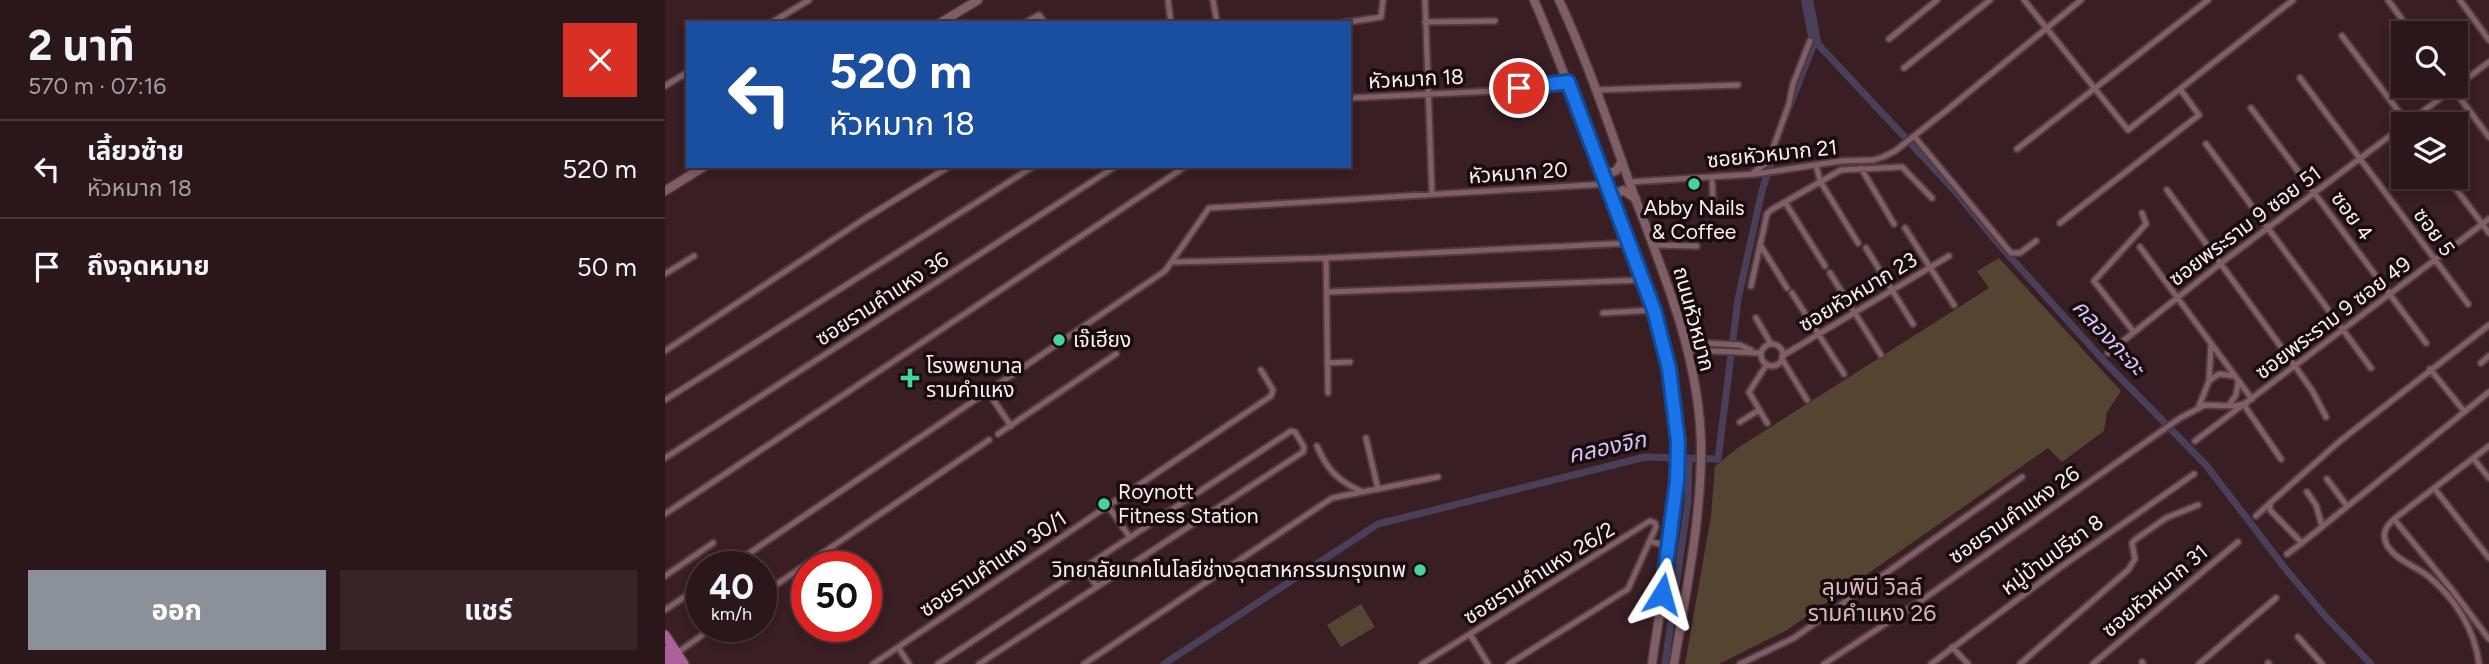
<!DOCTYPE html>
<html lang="th">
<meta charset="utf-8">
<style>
:root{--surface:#2b161b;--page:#372328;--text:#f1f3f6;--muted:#a69fa3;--line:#47353a;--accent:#8c9099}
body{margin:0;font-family:Figtree,"Noto Sans Thai",sans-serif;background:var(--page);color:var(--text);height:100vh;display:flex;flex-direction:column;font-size:26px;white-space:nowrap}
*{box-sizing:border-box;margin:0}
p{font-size:23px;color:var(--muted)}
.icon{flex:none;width:38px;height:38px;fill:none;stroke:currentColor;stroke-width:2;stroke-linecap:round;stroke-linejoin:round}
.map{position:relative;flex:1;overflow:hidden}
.side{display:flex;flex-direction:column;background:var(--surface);width:665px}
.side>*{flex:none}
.top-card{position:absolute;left:21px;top:21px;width:665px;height:147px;border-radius:0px;box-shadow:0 4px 10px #0003,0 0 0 2px var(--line);background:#1a4fa0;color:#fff;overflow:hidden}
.fabs{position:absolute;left:1726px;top:21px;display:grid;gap:14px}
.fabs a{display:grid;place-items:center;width:77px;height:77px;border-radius:0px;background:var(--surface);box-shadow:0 4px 10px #0003,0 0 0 2px var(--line);font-size:35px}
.speed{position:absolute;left:21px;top:551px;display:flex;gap:14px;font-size:35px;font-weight:700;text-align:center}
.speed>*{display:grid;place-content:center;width:91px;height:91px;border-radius:50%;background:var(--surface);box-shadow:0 4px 10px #0003,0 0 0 2px var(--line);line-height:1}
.speed small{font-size:18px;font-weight:400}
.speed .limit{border:10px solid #d22;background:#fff;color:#111}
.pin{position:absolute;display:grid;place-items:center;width:60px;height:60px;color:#fff;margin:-30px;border:4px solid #fff;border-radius:50%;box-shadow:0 2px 7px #0007}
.me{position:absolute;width:77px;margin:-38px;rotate:8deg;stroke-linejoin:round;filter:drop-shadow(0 0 5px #0008)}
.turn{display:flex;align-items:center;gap:24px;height:147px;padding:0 28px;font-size:32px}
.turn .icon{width:91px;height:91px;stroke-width:2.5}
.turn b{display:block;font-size:49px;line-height:60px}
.round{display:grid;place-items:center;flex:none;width:74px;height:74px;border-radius:0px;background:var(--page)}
.headline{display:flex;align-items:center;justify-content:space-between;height:119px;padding:0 28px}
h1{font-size:42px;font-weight:700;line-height:52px}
.button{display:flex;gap:14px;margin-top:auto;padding:14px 28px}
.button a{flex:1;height:80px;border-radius:0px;background:var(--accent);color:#fff;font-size:28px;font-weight:700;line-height:80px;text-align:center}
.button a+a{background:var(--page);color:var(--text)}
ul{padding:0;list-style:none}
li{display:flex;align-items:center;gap:21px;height:98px;padding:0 28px;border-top:2px solid var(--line)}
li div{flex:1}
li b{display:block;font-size:26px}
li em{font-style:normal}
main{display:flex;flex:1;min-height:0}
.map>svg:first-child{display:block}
.green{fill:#554432}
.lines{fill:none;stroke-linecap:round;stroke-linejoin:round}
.canal{stroke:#4a3f5b;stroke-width:7}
.river{stroke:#4a3f5b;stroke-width:12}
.street-casing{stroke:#503a40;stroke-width:9}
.secondary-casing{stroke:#503a40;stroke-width:11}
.primary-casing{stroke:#503a40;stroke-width:12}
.street{stroke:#805e65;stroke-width:5}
.secondary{stroke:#805e65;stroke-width:8}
.primary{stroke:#ae609a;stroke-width:9}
.route-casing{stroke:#114b97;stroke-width:18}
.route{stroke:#1a73e8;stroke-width:12}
.poi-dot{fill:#46d49e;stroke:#180c0f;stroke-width:2.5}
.labels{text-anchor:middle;stroke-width:7;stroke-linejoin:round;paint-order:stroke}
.street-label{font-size:21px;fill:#feeef1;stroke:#180c0f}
.poi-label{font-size:21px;fill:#feeef1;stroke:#180c0f;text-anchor:start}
.water-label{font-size:23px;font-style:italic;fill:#d6c2f9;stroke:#180c0f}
.neighbourhood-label{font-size:23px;fill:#dab4bb;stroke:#180c0f}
</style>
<main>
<section class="side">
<div class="headline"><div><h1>2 นาที</h1><p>570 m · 07:16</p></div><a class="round" style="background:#d93025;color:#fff"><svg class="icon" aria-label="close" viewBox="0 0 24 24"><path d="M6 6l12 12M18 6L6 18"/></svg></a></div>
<ul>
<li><svg class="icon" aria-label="left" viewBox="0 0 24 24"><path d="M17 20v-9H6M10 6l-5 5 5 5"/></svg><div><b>เลี้ยวซ้าย</b><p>หัวหมาก 18</p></div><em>520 m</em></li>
<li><svg class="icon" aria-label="arrive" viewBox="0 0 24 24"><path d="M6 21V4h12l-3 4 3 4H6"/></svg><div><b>ถึงจุดหมาย</b></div><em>50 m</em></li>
</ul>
<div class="button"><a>ออก</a><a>แชร์</a></div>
</section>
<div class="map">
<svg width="1824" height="664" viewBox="0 0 1824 664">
<rect width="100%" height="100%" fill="#391e24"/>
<path class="green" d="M1334 258 1456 391 1442 412 1439 431 1397 462 1383 448 1122 630 1054 664H1020L1046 516 1050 466 1074 447 1324 288 1312 271Z
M696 604 710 627 676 647 662 625Z"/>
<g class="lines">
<path class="canal" d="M1125 105 1150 41 1291 192 1330 240 1439 361 1541 465 1623 572 1661 617 1706 664
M499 664 713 524 980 457 1053 459 1073 299 1097 191 1110 149
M1000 664 1023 502 1024 459"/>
<path class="river" d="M1142 0 1150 41"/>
<defs>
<path id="street" d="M503 0 506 23
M548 0 552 23
M760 0 767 194
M1359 0 1463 130 1628 0
M1723 0 1747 33
M1795 0 1824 40
M760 22 830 21
M106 23 144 0
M360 23 374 15 380 23
M677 23 716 17 718 0
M1677 36 1743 124
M1224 39 1272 0
M1239 68 1325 0
M1635 78 1803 304
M0 86 23 72
M1786 86 1824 137
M931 90 1073 85
M684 98 829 91 903 82
M1586 108 1761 343
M1741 124 1824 62
M1249 136 1346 253H1355L1371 241
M1541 144 1706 368
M1352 149 1543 0
M1151 165 1155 181 1193 243
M1196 168 1229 224
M1089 172 1103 162 1124 104 1128 84 1145 41
M1047 177 1048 202
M1782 177 1824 233
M965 182 1091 174 1176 161 1209 160 1218 157 1230 151 1282 110 1416 0
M1502 190 1630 366 1648 392 1661 417
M1120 202 1160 266
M1395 223 1534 115 1515 89
M1240 228 1289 305
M989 245 1032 246
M1096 246 1122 288
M1475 247 1587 399
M1201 248 1248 324
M661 258 964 243
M508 262 661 258 663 393
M1165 273 1216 355
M0 274 29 256
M1086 286 1102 214 1106 210 1176 170 1237 167 1267 198
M663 292 978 280
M1127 293 1179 374
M938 313 989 310
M1091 318 1106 344
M1824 325 1675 441 1605 503V510L1637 543 1824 392
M1468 331 1429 281 1481 224 1477 213
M1021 342 1075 345 1086 350
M1096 355a11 11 0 1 1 22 0a11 11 0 1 1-22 0Z
M1023 350 1096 353
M0 351 199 219 285 166
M1443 353 1556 263 1738 126
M1117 356 1284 256
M1117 359 1142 400
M662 363 685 362
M1816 363 1824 356
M1765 369 1799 411
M1544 381 1554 374 1570 376
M323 392 346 426
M0 400 369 166
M1564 405 1571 395 1573 383
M1579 405 1616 459
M1534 406 1544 381 1546 345
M1075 422 1094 410
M1102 423 1084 392 1102 364
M333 434 451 354
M701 438 713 489
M1530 441 1824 219
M652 446C662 470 674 482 698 492
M0 458 451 166
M1808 458 1824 478
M1662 479 1682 506
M1769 488 1824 558
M1642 492 1651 505 1657 526
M443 506 464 536
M0 514 521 166
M1591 516 1605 503
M1729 519 1788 591 1824 639
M985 541 1004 547
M1622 554 1637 543
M64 567 500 271 544 208 941 184
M419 567 432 587
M0 576 48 543
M96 595 324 440
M0 610 37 585
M805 634 823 664
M1633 637 1657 664
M233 647 244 664
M1287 647 1303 664
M12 653 50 626
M1477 662 1478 664
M1603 663 1604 664
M208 664 606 396 608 390 596 370
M273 664 626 431 630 432 639 447 638 452 314 664
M419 664 667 498 773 477
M757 664 985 521 990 523 991 527 963 589 844 664
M1075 664 1129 638 1357 477
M1159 664 1257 600 1515 418 1540 405 1570 406 1582 403
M1266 664 1396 567 1529 474
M1355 664 1463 570 1470 559 1467 543 1471 539 1501 518 1533 505
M1428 664 1573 542
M1534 664 1611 598
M1814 664C1810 630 1790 598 1763 576 1750 566 1733 561 1723 547 1716 535 1720 527 1729 519L1824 446"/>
<path id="secondary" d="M869 0C894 57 914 115 937 173 971 260 1010 348 1013 443 1015 516 997 591 987 664
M894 0C924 64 946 132 970 198 1000 277 1034 357 1036 443 1037 517 1021 591 1009 664
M275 23 313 0
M936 170 945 173 951 171 957 161
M0 191 40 166
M948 202 954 192 958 190 971 199"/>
<path id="primary" d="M0 635 19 664
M0 650 9 664
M0 663V664"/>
</defs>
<use href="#street" class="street-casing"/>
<use href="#secondary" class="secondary-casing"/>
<use href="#primary" class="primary-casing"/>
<use href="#street" class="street"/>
<use href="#secondary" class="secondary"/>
<use href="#primary" class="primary"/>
</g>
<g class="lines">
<defs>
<path id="route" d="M854 88 903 82 989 310 1004 369 1013 442 1012 480 997 594"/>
</defs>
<use href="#route" class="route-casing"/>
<use href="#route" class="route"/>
</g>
<g class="poi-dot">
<circle cx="1029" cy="184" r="7"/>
<circle cx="394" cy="340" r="7"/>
<path d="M241.5 367.5h7v7h7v7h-7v7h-7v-7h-7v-7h7z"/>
<circle cx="439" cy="504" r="7"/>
<circle cx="755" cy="570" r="7"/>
</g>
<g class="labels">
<g class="street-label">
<text transform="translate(751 79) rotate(-3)" y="7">หัวหมาก 18</text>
<text transform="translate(1107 154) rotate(-6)" y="7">ซอยหัวหมาก 21</text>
<text transform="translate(853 173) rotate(-4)" y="7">หัวหมาก 20</text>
<text transform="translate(1687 216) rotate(54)" y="7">ซอย 4</text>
<text transform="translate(1580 226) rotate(-37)" y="7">ซอยพระราม 9 ซอย 51</text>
<text transform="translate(1769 232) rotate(54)" y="7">ซอย 5</text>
<text transform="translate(1193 292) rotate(-31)" y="7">ซอยหัวหมาก 23</text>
<text transform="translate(217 299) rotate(-33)" y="7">ซอยรามคำแหง 36</text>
<text transform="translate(1668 318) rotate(-37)" y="7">ซอยพระราม 9 ซอย 49</text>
<text transform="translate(1029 319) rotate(75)" y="7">ถนนหัวหมาก</text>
<text transform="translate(1349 515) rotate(-35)" y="7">ซอยรามคำแหง 26</text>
<text transform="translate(1387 555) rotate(-36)" y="7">หมู่บ้านปรีชา 8</text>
<text transform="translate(328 564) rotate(-34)" y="7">ซอยรามคำแหง 30/1</text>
<text transform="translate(874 573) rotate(-32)" y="7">ซอยรามคำแหง 26/2</text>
<text transform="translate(1490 591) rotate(-40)" y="7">ซอยหัวหมาก 31</text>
</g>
<g class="poi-label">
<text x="1029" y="215" text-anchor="middle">Abby Nails<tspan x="1029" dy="24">&amp; Coffee</tspan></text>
<text x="408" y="347">เจ๊เฮียง</text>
<text x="261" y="373">โรงพยาบาล<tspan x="261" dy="24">รามคำแหง</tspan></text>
<text x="453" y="499">Roynott<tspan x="453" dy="24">Fitness Station</tspan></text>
<text x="741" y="577" text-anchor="end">วิทยาลัยเทคโนโลยีช่างอุตสาหกรรมกรุงเทพ</text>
</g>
<g class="water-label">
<text transform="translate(1444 337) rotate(47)" y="8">คลองกะจะ</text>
<text transform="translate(942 447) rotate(-12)" y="8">คลองจิก</text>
</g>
<g class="neighbourhood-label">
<text x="1207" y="595">ลุมพินี วิลล์<tspan x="1207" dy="26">รามคำแหง 26</tspan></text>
</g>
</g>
</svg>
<div class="fabs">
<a><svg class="icon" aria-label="search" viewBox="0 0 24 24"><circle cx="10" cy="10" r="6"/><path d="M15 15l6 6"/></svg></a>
<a><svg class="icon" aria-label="layers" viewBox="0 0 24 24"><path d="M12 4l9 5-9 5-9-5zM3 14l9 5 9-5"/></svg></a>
</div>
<div class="speed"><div>40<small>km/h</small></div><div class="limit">50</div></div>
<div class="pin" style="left:854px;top:88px;background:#d93025"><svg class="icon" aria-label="arrive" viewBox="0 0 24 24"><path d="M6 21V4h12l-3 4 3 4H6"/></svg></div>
<svg class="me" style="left:997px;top:594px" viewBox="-20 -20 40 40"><path d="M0-17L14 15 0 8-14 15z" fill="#1a73e8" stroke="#fff" stroke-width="4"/></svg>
<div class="top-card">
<div class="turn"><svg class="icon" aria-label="left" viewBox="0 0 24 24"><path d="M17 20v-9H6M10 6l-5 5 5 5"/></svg><div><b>520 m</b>หัวหมาก 18</div></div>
</div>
</div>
</main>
